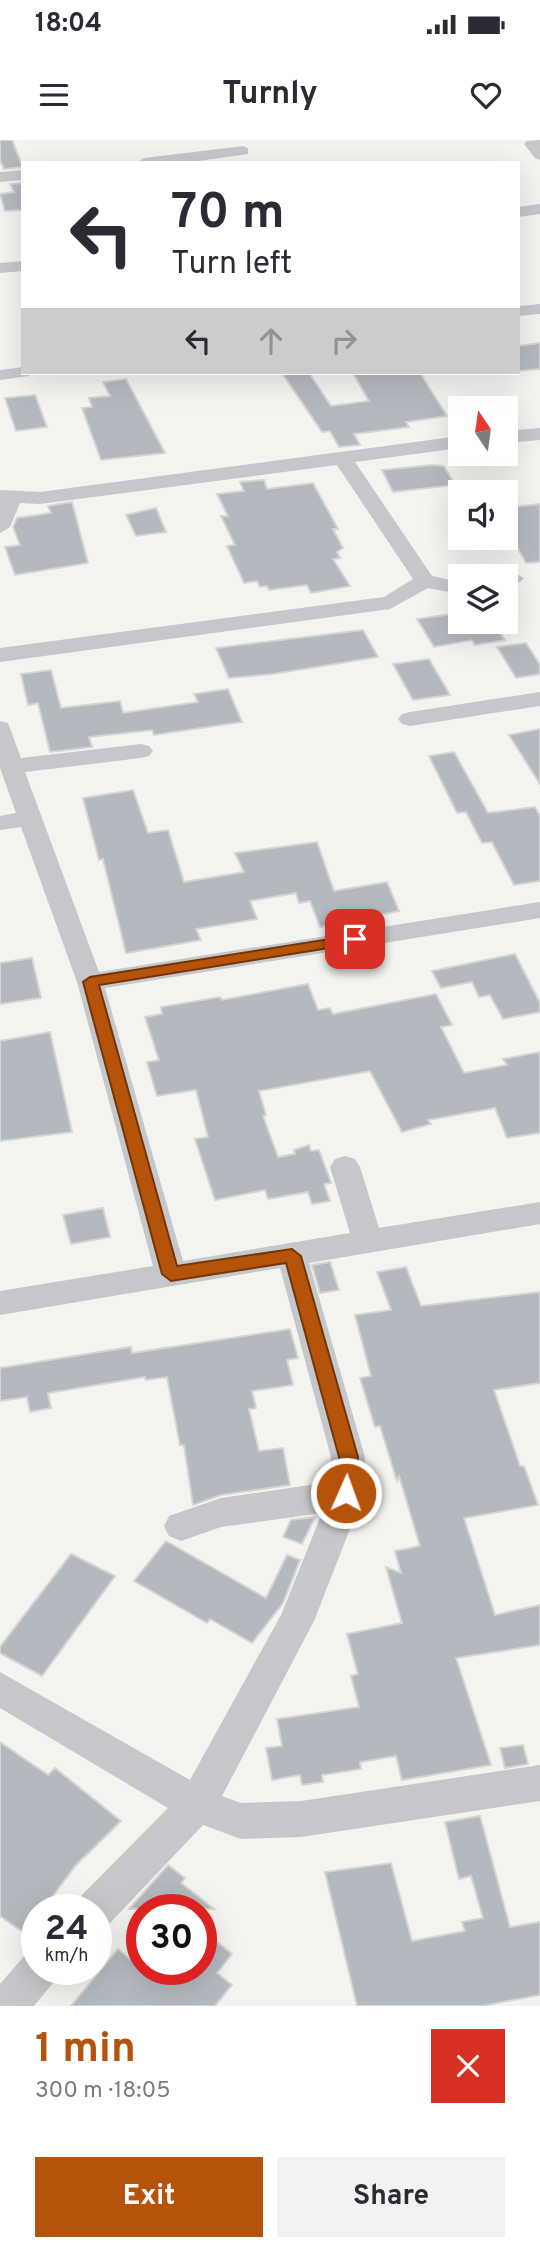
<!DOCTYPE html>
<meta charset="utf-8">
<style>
:root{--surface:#fff;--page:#f2f2f3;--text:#2b2b33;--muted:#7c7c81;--accent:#b45309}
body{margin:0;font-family:Overpass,sans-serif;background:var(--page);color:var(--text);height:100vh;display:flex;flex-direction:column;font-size:26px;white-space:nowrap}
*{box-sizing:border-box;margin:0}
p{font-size:23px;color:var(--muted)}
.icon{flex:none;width:38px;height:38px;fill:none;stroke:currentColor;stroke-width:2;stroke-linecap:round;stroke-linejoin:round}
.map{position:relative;height:1866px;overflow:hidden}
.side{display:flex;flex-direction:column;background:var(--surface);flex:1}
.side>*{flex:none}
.top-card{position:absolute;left:21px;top:21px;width:499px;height:214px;border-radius:0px;box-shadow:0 7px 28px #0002;background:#fff;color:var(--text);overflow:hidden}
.needle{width:46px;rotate:347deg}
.controls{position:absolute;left:448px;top:256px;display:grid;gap:14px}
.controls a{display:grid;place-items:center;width:70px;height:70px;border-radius:0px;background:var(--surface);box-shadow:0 7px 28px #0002;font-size:35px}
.speed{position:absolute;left:21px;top:1754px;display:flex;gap:14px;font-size:35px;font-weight:700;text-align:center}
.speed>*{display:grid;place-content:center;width:91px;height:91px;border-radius:50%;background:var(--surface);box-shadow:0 7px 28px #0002;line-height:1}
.speed small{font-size:18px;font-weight:400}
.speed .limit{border:10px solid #d22;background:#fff;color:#111}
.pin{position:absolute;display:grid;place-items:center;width:60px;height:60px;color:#fff;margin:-30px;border-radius:14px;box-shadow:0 4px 10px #0006}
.me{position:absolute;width:77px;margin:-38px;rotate:2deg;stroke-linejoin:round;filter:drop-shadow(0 0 5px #0008)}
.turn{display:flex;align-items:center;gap:24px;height:147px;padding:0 35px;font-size:32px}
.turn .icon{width:91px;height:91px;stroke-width:2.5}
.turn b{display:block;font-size:49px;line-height:60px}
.lanes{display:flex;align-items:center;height:66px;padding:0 35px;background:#0003;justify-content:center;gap:35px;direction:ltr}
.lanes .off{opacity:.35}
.round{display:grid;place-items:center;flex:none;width:74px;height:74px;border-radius:0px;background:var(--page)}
.headline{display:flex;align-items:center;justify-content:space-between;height:119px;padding:0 35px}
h1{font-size:42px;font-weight:700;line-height:52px;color:var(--accent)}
.primary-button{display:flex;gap:14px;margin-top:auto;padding:14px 35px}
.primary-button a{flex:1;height:80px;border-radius:0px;background:var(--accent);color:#fff;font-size:28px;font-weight:700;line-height:80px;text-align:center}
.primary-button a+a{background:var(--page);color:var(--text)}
.status{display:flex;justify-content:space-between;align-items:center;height:49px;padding:0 35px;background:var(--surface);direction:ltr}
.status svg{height:19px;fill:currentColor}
header{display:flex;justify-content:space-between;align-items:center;height:91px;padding:0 35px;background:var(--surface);font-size:32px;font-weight:700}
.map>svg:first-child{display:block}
.building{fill:#b4b9bf;stroke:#d4d5d2;stroke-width:2}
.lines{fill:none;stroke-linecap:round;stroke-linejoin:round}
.minor{fill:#c5c7cb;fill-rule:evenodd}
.route{fill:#b45309;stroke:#753606;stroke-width:2}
</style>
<div class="status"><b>18:04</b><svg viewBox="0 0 49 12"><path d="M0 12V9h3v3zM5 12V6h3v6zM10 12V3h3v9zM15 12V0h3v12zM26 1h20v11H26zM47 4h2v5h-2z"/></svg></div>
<header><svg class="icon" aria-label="menu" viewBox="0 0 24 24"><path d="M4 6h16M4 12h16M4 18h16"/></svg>Turnly<svg class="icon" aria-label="heart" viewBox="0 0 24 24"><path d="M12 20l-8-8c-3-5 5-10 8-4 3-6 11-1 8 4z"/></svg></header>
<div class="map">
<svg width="540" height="1866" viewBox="0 0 540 1866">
<rect width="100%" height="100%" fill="#f3f4ef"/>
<path class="building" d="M0 0H12L23 27 4 29 0 20Z
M23 43V73L21 70 5 71 0 54 14 52 10 44Z
M540 203V229L518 231V206Z
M282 233H309L331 266 369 261 353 233H420L447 276 406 282 409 287 354 294 360 305 339 307 330 291 322 292Z
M126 239 165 313 101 320 82 268 92 267 89 258 110 256 103 242Z
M35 255 47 287 16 291 5 258Z
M432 325 444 326 455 345 393 352 382 330Z
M264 340 267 349 313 343 338 389H333L343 408 337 412 340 418 333 419 350 446 311 453 307 445 269 450 267 446 260 447 257 441 244 443 227 406 235 405 221 376H228L217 354 244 351 240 342Z
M72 362 88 423 15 435 5 407 20 405 13 387 17 378 51 373 48 366Z
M540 364V422L526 423 506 388V368Z
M156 368 166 392 136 396 126 375Z
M460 473V481H492L505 500 475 505 472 500 434 507 417 479Z
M363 490 378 517 273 534 229 538 216 508Z
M526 503 540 525V534L516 538 497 507Z
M429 519 450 555 413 560 393 524Z
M51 530 61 568 120 561 123 573 198 562 194 554 228 549 242 582 154 595 152 590 89 597 92 607 50 612 38 563 28 565 21 534Z
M540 589V644L509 595Z
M454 612 488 673 535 667 540 676V741L514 745 492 702 482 703 466 672 457 673 429 616Z
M133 650 148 693 168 690 184 742 244 732 235 713 317 702 334 751 387 742 399 771 320 787 310 761 299 763 296 753 250 761 257 779 196 789 201 800 126 813 103 719 99 720 83 658Z
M515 814 540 863V872L503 879 490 855 479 857 472 842 441 848 432 831Z
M32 818 41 858 0 864V823Z
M308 844 318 870 330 868 333 874 436 854 452 885 441 887 464 933 507 925 503 919 540 912V993L507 998 495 968 428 980 431 984 402 992 370 931 259 951 266 975 263 976 278 1017 295 1014 294 1010 309 1005 311 1011 319 1010 331 1043 324 1044 330 1061 312 1064 308 1052 268 1059 265 1050 215 1060 195 999 208 997 196 950 157 956 147 922 159 920 145 877 162 874 161 867 220 857 222 860Z
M50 892 72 992 0 1001V901Z
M103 1068 110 1097 71 1104 63 1075Z
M330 1122 339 1150 320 1153 312 1125Z
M406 1127 421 1166 540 1152V1243L494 1250 520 1326H524L538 1365 464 1378 495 1475 540 1465V1505L456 1518 491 1625 402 1640 396 1616 360 1622 361 1629 322 1635 323 1642 302 1645 300 1635 272 1640 266 1608 282 1606 277 1579 359 1567 351 1536 358 1534 347 1494 402 1483 386 1427 401 1433 395 1411 420 1406 399 1336 397 1341 380 1286 375 1287 360 1238 371 1236 355 1175 391 1170 377 1132Z
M290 1189 298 1218 287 1220 293 1245 252 1251 256 1268 249 1269 259 1311 283 1308 290 1345 221 1355 193 1365 184 1305H180L167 1237 146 1240 145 1237 48 1253 51 1268 30 1272 27 1257 0 1261V1228L131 1207 132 1213Z
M315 1377 302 1404 283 1397 291 1380Z
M166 1401 266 1458 287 1415 300 1420 283 1463 252 1503 210 1479 207 1483 134 1441Z
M71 1414 115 1436 42 1536 0 1513V1507Z
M0 1602 48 1635 55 1628 121 1681 76 1725 43 1769H37V1777L24 1793 0 1776Z
M523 1605 528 1624 505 1628 500 1608Z
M480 1676 510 1787 540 1782V1855L481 1866H357L325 1732 391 1723 412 1801 465 1791 462 1782 483 1778 471 1736 459 1739 445 1682Z
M168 1725 185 1738 181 1743 214 1769H129Z
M201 1789 232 1814 217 1833 232 1845 215 1866H71L118 1809 130 1819 142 1806V1829H201Z"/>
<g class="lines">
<path class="minor" d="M540 0V20L535 18 524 4 527 1Z
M243 6 248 8V14L184 23H136L144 18Z
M23 30V40L0 42V32Z
M540 64V74L518 77V67Z
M23 121V131L0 133V123Z
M540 164V174L518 176V166Z
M23 227V233H32L29 236 0 240V230Z
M540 288V300L506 303V291Z
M460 296V308L355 322 432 436 460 442V454L428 448 390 469 0 522V508L384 457 413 439 337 325 40 364 20 363 10 387 0 393V350L40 352Z
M513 432 524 438 520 442 506 447V436H500Z
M540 552V566L410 586 402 584 398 579 402 574 410 572Z
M0 581 8 583 21 618 141 604 149 606 153 611 149 616 141 618 25 632 99 832 540 762V778L105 848 183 1121 350 1093 330 1027 335 1019 345 1016 355 1019 360 1027 379 1088 540 1062V1084L309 1123 365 1317 364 1353 314 1481 222 1656 241 1663 301 1661 540 1625V1661L301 1697 241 1699 203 1685 110 1783 96 1788V1769H76L82 1755 168 1668 0 1568V1532L190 1640 281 1475 322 1373 221 1387 181 1401 169 1396 164 1386 169 1376 221 1358 330 1342 331 1317 280 1128 0 1175V1151L153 1126 77 842 21 687 0 690V676L16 673 0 628Z
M37 1810V1829H59L53 1843 34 1866H0V1844L25 1815Z"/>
</g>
<path class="route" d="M355 795 362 799 360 803 99 845 177 1126 292 1109 301 1116 358 1317 353 1359H340L337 1353 339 1317 286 1123 171 1141 162 1134 83 842 90 837Z"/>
</svg>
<div class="controls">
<a><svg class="needle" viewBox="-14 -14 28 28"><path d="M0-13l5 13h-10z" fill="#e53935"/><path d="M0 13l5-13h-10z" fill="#7c7c81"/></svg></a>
<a><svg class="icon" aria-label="sound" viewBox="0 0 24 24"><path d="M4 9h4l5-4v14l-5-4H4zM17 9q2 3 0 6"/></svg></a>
<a><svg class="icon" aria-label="layers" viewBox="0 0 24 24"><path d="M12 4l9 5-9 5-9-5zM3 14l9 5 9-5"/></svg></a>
</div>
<div class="speed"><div>24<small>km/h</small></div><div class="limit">30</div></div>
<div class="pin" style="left:355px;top:799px;background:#d93025"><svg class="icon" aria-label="arrive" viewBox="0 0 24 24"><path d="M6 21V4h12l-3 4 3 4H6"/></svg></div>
<svg class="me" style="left:346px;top:1353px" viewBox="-20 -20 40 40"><circle r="17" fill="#b45309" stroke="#fff" stroke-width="3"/><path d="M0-11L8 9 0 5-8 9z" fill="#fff"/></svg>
<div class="top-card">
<div class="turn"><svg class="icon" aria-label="left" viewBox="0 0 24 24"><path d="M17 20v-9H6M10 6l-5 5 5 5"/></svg><div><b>70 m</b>Turn left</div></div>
<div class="lanes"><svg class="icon" aria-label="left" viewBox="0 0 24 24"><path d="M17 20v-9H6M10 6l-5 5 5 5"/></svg><svg class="icon off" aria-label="ahead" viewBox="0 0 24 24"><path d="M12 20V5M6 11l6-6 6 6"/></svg><svg class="icon off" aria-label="right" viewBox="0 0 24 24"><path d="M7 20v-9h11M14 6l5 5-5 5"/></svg></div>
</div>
</div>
<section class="side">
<div class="headline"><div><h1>1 min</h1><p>300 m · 18:05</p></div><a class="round" style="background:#d93025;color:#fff"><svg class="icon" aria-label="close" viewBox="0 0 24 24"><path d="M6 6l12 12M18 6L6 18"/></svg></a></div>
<div class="primary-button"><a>Exit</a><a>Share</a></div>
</section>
